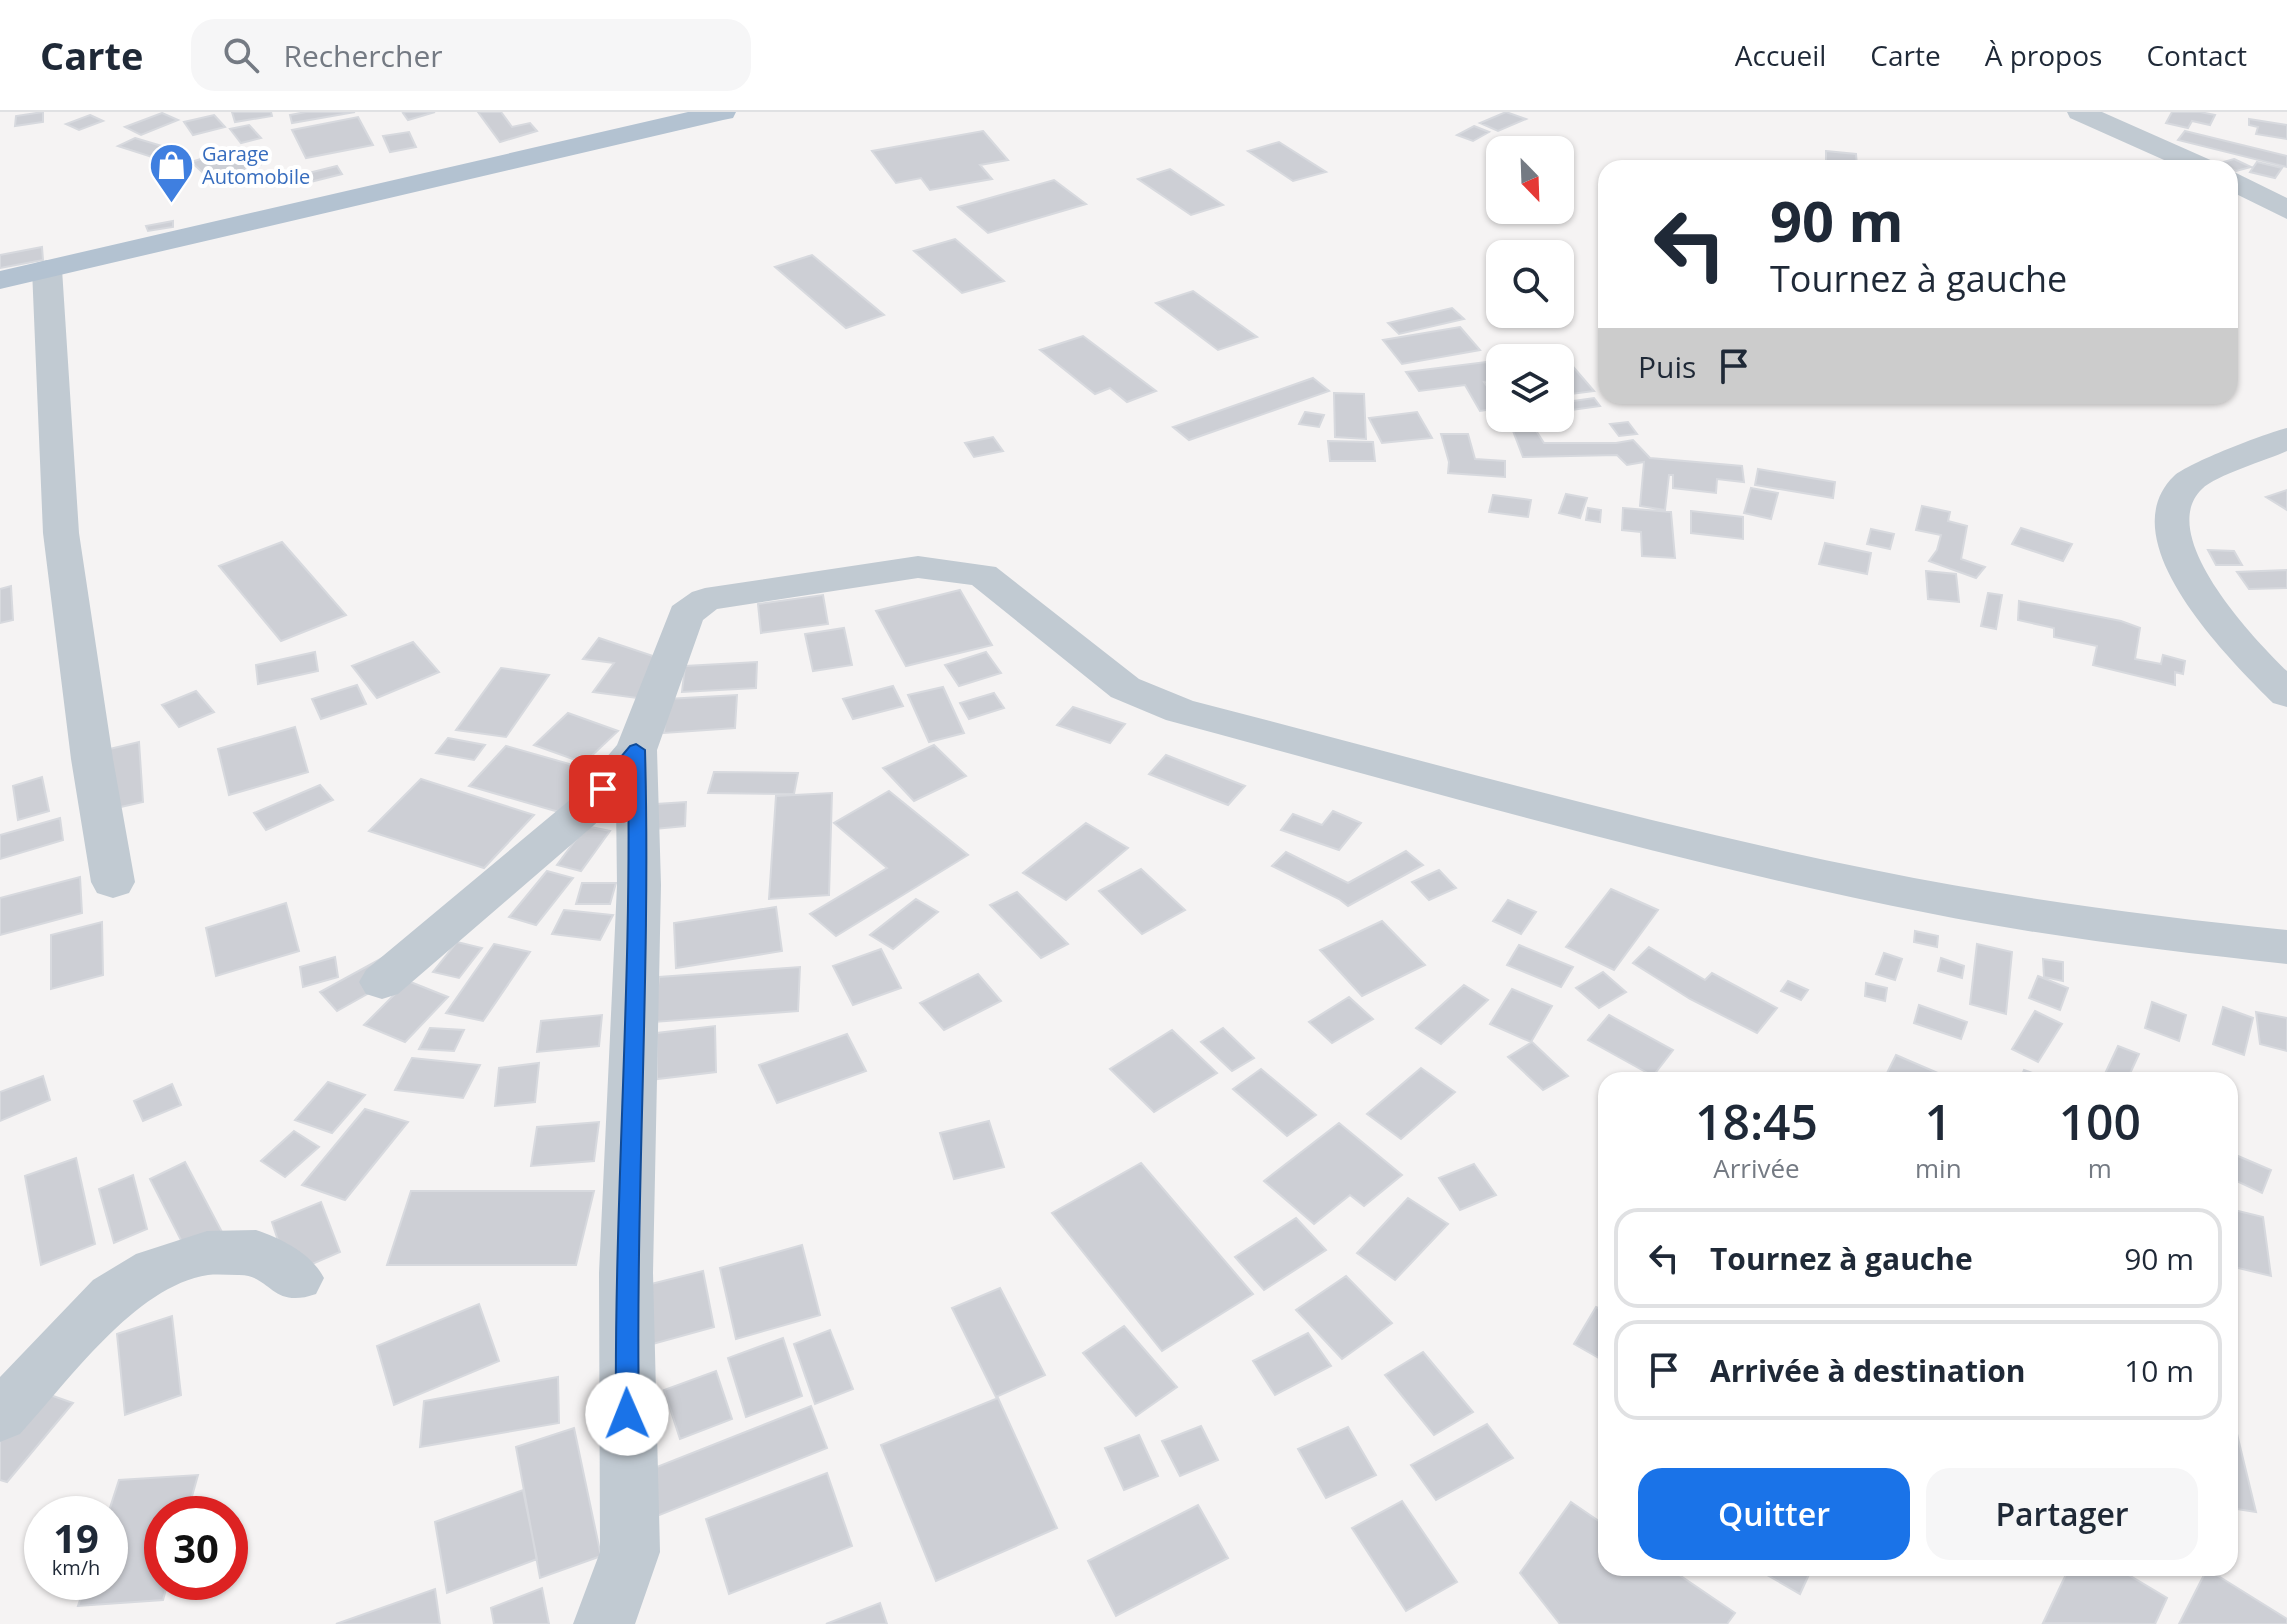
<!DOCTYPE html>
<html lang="fr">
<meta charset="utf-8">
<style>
:root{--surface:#fff;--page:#f6f6f7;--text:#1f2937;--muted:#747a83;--line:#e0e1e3;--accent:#1a73e8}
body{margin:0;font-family:"Open Sans",sans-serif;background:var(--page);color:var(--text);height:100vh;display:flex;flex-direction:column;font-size:30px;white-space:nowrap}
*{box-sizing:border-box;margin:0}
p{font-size:26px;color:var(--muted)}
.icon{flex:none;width:44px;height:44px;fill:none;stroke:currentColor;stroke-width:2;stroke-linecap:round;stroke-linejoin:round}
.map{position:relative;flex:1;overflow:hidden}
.details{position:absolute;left:1598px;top:960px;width:640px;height:504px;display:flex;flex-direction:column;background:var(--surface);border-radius:24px;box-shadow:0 2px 6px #0004}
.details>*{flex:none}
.banner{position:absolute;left:1598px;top:48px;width:640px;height:244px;border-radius:24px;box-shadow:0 2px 6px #0004;background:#fff;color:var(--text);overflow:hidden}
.needle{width:52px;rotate:157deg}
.tools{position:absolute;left:1486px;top:24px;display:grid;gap:16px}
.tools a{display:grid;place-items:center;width:88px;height:88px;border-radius:16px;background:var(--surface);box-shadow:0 2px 6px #0004;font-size:40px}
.speed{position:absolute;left:24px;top:1384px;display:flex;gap:16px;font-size:40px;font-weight:700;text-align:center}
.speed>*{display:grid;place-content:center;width:104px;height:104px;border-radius:50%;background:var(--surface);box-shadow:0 2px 6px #0004;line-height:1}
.speed small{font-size:20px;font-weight:400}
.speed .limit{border:12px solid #d22;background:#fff;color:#111}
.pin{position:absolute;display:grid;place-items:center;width:68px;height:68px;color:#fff;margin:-34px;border-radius:16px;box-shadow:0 4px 12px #0006}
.me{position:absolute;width:88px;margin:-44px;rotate:359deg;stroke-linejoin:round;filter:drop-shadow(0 0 6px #0008)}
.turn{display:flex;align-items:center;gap:28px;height:168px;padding:0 40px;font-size:36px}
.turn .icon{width:104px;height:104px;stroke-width:2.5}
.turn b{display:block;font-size:56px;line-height:68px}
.then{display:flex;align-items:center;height:76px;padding:0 40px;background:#0003;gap:16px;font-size:30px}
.eta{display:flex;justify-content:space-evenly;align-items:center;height:136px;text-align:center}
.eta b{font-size:48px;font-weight:600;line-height:56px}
.action{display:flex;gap:16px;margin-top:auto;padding:16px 40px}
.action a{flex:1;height:92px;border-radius:24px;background:var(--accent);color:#fff;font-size:32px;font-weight:600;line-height:92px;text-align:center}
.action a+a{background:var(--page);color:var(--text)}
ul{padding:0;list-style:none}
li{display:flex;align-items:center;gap:24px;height:100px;margin:0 16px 12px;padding:0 24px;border:4px solid var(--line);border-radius:24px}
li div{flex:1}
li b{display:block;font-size:30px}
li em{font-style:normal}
header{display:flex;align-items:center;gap:48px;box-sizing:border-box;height:112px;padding:0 40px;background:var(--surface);border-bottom:2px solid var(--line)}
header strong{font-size:38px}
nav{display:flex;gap:44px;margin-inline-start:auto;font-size:28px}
.search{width:560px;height:72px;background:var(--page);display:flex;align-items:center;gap:20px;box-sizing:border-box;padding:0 28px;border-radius:24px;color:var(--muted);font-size:30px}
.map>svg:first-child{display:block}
.building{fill:#cdcfd5;stroke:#d7d9de;stroke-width:2}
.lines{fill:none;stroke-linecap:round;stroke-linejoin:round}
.minor{fill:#c1cad2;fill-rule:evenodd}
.major{fill:#b3c2d1;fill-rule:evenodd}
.route{fill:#1a73e8;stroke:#114b97;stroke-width:2}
.labels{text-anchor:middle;stroke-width:8;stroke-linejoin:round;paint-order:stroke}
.far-shop-label{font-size:20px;fill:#366cbe;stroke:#fff;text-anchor:start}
</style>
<header>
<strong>Carte</strong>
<div class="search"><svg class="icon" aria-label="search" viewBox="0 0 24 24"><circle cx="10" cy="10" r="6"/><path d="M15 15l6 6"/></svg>Rechercher</div>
<nav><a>Accueil</a><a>Carte</a><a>À propos</a><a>Contact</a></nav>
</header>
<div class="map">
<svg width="2287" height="1512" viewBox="0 0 2287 1512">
<rect width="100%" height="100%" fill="#f5f3f3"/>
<path class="building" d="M43 0V10L15 14 16 4Z
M232 0H271L272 4 235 10Z
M306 0H355L292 11 290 3Z
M435 0 408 8 403 1 406 0Z
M478 0H501L512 15 530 11 537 19 500 30Z
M1506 0 1526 7 1498 19 1480 11Z
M2172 0H2200L2215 3 2210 13 2192 9 2188 16 2166 11Z
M162 1 178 8 141 23 125 15Z
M90 3 103 9 79 18 66 12Z
M214 3 225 15 193 23 184 10Z
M358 5 373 33 306 46 292 18Z
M2249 7 2287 13V27L2256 22 2258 15 2249 13Z
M249 13 261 26 241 31 230 17Z
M1474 14 1489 20 1473 29 1457 23Z
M983 19 1008 48 980 53 992 67 930 78 921 66 896 71 872 39Z
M2185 19 2287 44V55L2178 28Z
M409 20 416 35 390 40 383 24Z
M135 26 172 37 155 46 118 34Z
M1279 30 1326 60 1293 69 1248 39Z
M240 35 262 52 211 68 191 50Z
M1826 39 1856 42 1857 54 1826 52Z
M2234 47 2251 55 2236 59 2220 51Z
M2257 50 2282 56 2275 66 2250 60Z
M337 54 342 62 294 74 288 66Z
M1170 57 1223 93 1191 103 1138 67Z
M1054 68 1086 92 988 121 958 95Z
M173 109V115L148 119 146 114Z
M955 127 1004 169 962 181 914 139Z
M42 135 43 148 0 156V143Z
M812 143 884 203 846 216 775 155Z
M1193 179 1257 225 1218 238 1156 191Z
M1452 196 1464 207 1399 222 1388 211Z
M1460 215 1480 238 1402 252 1383 228Z
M1083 224 1156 279 1127 290 1110 276 1095 282 1040 238Z
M1486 250 1499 268 1484 270 1494 284H1500V296L1480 299 1465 273 1419 279 1406 260Z
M1569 250 1594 279 1571 282 1560 269V251Z
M1313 266 1329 279 1189 328 1173 315Z
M1334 281 1364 282 1366 327 1335 325Z
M1594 286 1600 294 1572 298 1566 290Z
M1305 300 1324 303 1319 315 1299 312Z
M1417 300 1432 326 1382 331 1369 306Z
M1628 310 1637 322 1619 324 1610 312Z
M1535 317 1544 331H1616L1633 328 1650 346 1742 354 1744 370 1717 367 1716 381 1673 376V363H1669L1665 398 1640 394 1644 350 1627 353 1617 343 1523 345 1513 319Z
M1441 322H1468L1475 347 1505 349V365L1448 361 1449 350Z
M993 325 1003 339 974 345 965 331Z
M1328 329 1373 330 1375 349H1330Z
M1758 357 1835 370 1833 386 1755 373Z
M1751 376 1778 381 1771 407 1744 401Z
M2287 378V398L2266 385Z
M1566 382 1587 386 1580 406 1559 401Z
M1493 383 1531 388 1528 405 1489 400Z
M1922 394 1950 400 1948 409 1967 414 1961 447 1985 455 1976 466 1929 449 1937 438 1941 423 1916 418Z
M1588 396 1601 398 1600 410 1586 408Z
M1623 396 1671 400 1675 446 1642 444 1641 420 1622 418Z
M1691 399 1743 405V427L1691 421Z
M2021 416 2072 432 2063 449 2012 432Z
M1871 417 1894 422 1890 437 1867 432Z
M282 430 346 503 281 529 219 454Z
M1825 431 1871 441 1867 462 1819 452Z
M2208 438 2234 439 2242 453H2216Z
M2287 458V476L2249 477 2237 460Z
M1926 459 1956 462 1959 490 1928 487Z
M11 474 13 508 0 511V477Z
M960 478 992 533 906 554 876 499Z
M1988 481 2002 483 1996 517 1981 514Z
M823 483 828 512 761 521 758 492Z
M2019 489 2121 509 2140 516 2135 547 2161 552 2163 543 2185 549 2183 562 2175 560V573L2093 553 2097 534 2054 525V516L2018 508Z
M844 516 852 553 813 559 805 522Z
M599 526 662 547 637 586 593 580 614 551 583 547Z
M413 530 439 560 377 586 352 554Z
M315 540 318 559 258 572 256 553Z
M986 540 1001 561 959 574 945 553Z
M757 550 756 576 682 580 685 554Z
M501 556 549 563 506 625 456 618Z
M357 573 366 592 321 607 312 587Z
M893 574 903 594 853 607 843 587Z
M943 575 964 621 929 630 908 583Z
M196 579 214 600 179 615 162 593Z
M994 581 1004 596 969 607 960 591Z
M737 583 735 616 664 621 667 587Z
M1073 595 1125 612 1110 631 1057 613Z
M568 601 618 619 584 651 534 633Z
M295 615 308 660 229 683 218 637Z
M448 626 485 633 474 648 436 641Z
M139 630 143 690 103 699 101 639Z
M934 633 966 664 914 689 883 656Z
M506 634 601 661 566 702 469 674Z
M1166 643 1245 674 1228 693 1149 662Z
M714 660 798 661 794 682 708 681Z
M42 665 49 699 18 708 13 674Z
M421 667 534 703 484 756 369 719Z
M320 673 333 688 266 718 254 701Z
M889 679 968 743 836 824 810 802 887 756 834 711Z
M832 681 829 783 769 787 776 684Z
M686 690 685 714 655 717 656 692Z
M1333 699 1361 711 1339 738 1281 718 1293 702 1322 713Z
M60 706 63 728 0 747V723Z
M1086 711 1128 736 1066 788 1023 761Z
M586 714 610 719 581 759 557 753Z
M1406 739 1423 753 1348 794 1339 787 1272 754 1286 740 1348 771Z
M1141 757 1185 798 1142 822 1099 779Z
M1439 758 1456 776 1429 788 1412 770Z
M547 759 573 766 536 813 509 805Z
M80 765 82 801 0 823V786Z
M582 771H616L610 792H576Z
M1611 777 1658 798 1614 858 1566 835Z
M1017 780 1068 832 1041 846 990 793Z
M916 787 938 800 893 837 870 823Z
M1508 788 1536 800 1521 822 1493 809Z
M286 791 299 839 216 864 206 816Z
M776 795 782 839 676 856 674 811Z
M564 798 613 803 600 828 552 822Z
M1382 809 1425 853 1362 884 1320 838Z
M102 810 103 863 51 877V823Z
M1915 819 1938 824 1937 835 1914 830Z
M457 830 482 836 459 866 433 860Z
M494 832 530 840 483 909 446 901Z
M1977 832 2012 840 2006 902 1970 892Z
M1519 833 1573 855 1561 875 1507 853Z
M1649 835 1705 868 1712 861 1777 896 1757 921 1690 887 1633 851Z
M881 837 901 876 853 893 833 854Z
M1884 841 1902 847 1895 868 1876 862Z
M335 845 338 865 303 875 300 855Z
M384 845 401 863 337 899 320 880Z
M1941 846 1964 854 1962 866 1938 859Z
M2043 847 2063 850V869L2044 865Z
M800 855 798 899 654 910 659 865Z
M1603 860 1626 880 1599 896 1576 876Z
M978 862 1001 889 944 918 920 891Z
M2038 864 2068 876 2060 898 2029 886Z
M408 869 448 885 405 930 364 913Z
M1788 869 1808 878 1801 888 1781 879Z
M1866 871 1887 876 1885 889 1865 884Z
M1464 873 1488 888 1441 932 1416 916Z
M1512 877 1552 894 1531 930 1490 912Z
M1349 885 1373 907 1332 931 1309 910Z
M2152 890 2186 903 2179 929 2145 916Z
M1919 893 1967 910 1961 927 1914 911Z
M2223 895 2253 906 2244 943 2213 932Z
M2035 899 2062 912 2038 950 2012 937Z
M2256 900 2287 906V939L2260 932Z
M602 903 599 934 537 940 541 909Z
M1609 903 1673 938 1653 964 1588 928Z
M715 914 716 960 657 967V921Z
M430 916 464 918 454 939 419 937Z
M1223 916 1254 946 1232 959 1201 930Z
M1172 918 1217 961 1154 1000 1110 957Z
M847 922 866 959 777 991 759 953Z
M1532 930 1568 964 1543 978 1508 945Z
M2118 934 2139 942 2127 968H2102Z
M1896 943 1954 968 1884 967Z
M412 946 480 953 463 986 395 978Z
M539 951 535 990 495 994 499 956Z
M1421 956 1455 980 1401 1027 1367 1002Z
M1261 957 1316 1003 1287 1024 1233 977Z
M2024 958 2050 967 2020 968Z
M43 964 50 988 0 1009V980Z
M328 970 365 983 332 1021 295 1008Z
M172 972 181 993 143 1009 134 989Z
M365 997 408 1010 345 1088 302 1073Z
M989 1009 1004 1055 954 1067 940 1021Z
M599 1010 594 1049 531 1054 537 1015Z
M1339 1011 1402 1063 1364 1094 1350 1083 1314 1112 1264 1069Z
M294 1019 319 1035 285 1065 261 1049Z
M2231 1041 2271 1058 2262 1081 2230 1066Z
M76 1046 95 1132 41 1153 25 1064Z
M185 1050 222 1120 186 1138 150 1067Z
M1141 1051 1253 1182 1162 1239 1052 1101Z
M1474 1052 1496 1083 1460 1098 1439 1066Z
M133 1063 147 1117 114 1131 99 1077Z
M411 1079H594L576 1153H387Z
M1408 1086 1448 1112 1395 1168 1357 1141Z
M321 1090 340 1140 289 1162 272 1110Z
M2230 1097 2263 1105 2271 1164 2230 1154Z
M1296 1106 1326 1138 1264 1178 1235 1145Z
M802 1133 820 1203 736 1227 720 1156Z
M703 1159 714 1215 649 1233 639 1175Z
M1346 1164 1392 1211 1342 1247 1296 1198Z
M1000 1176 1045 1263 996 1285 952 1196Z
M479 1192 499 1249 394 1293 377 1234Z
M1596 1195 1606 1200V1250L1574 1232Z
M172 1204 181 1283 125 1303 117 1222Z
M1124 1214 1177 1275 1136 1304 1083 1241Z
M830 1218 853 1277 815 1292 794 1232Z
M1308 1221 1331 1254 1275 1283 1253 1249Z
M783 1226 802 1284 746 1305 728 1246Z
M1423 1240 1473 1300 1434 1323 1385 1263Z
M716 1259 732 1307 680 1327 664 1278Z
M558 1265 559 1311 420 1335 424 1289Z
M36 1278 73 1291 7 1370 0 1368V1320Z
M998 1286 1057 1416 936 1469 881 1333Z
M811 1294 827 1336 652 1406 639 1362Z
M1487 1312 1513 1346 1436 1388 1411 1353Z
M1201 1314 1218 1348 1180 1364 1162 1329Z
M1348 1315 1376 1363 1326 1386 1298 1337Z
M574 1316 601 1444 540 1466 516 1335Z
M2230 1321 2237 1322 2256 1400 2230 1396Z
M1139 1323 1158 1364 1124 1378 1105 1336Z
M827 1361 852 1434 729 1482 706 1407Z
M198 1363 187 1402H162V1470H168L163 1488 78 1494 86 1470H110L108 1402 119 1368Z
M523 1378 537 1447 447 1481 435 1410Z
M1402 1389 1457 1470 1406 1499 1352 1416Z
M1571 1390 1606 1414V1456H1669L1735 1501 1727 1512H1560L1520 1461Z
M1198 1393 1228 1446 1116 1504 1088 1449Z
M1755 1456H1812L1800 1482Z
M2069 1456H2117L2167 1486 2155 1512 2043 1511Z
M2207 1457 2287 1507V1512H2179Z
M542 1476 549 1512H494L491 1496Z
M435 1477 440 1512H336Z
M880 1491 887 1512H826Z"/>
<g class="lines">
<path class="minor" d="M2067 0H2102L2215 50 2219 56H2182L2070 6Z
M2230 58 2287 86V107L2230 79Z
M47 148 58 151 62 157 79 421 113 647 135 770 129 781 113 786 97 781 91 770 71 647 43 421 32 157 36 151Z
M2287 316V339C2267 348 2216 363 2202 377 2154 423 2256 529 2287 559V595L2273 591C2229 547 2108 428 2174 364 2188 351 2266 321 2287 316Z
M918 444 996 455 1139 567 1193 589C1419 647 1645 712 1874 758 2011 786 2148 804 2287 818V852C2167 839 2047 825 1928 801 1671 750 1418 676 1166 608L1111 585 972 473 918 466 717 497 703 508 657 638 661 773 653 1161 660 1440 635 1512H573L600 1440 599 1161 617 773 616 690 601 707 398 882 382 887 366 882 359 870 366 858 571 687 617 633 672 494 692 480 705 476Z
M256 1118C282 1127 311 1141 324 1166L316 1182C271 1198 271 1162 238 1163 228 1163 218 1162 208 1163 135 1174 68 1270 20 1322L0 1330V1265L93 1168 136 1142 207 1119Z"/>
<path class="major" d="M688 0H736L733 6 723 8 0 177V159Z"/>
</g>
<path class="route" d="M636 632 645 638C651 860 635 1081 639 1302L635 1310 627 1313 619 1310 616 1302C614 1088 632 873 628 659L609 682 603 683 594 677 630 634Z"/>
<defs>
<symbol id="shop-pin" viewBox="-11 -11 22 30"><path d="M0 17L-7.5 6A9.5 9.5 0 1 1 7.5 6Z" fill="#3f7fe0" stroke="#fff"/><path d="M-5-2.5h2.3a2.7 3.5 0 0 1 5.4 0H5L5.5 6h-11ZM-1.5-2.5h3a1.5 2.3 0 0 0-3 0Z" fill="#fff"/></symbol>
</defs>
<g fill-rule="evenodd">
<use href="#shop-pin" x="146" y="28" width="51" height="69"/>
</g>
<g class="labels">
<g class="far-shop-label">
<text x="202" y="49">Garage<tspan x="202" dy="23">Automobile</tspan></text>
</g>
</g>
</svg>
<div class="tools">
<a><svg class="needle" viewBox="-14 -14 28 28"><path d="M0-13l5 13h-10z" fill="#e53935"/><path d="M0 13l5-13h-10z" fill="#747a83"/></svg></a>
<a><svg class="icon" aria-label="search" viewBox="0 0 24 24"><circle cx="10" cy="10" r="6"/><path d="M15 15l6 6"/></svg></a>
<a><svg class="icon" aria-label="layers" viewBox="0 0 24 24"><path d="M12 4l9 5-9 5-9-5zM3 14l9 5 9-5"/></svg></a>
</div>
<div class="speed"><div>19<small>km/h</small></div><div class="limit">30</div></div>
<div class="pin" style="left:603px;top:677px;background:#d93025"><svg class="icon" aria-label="arrive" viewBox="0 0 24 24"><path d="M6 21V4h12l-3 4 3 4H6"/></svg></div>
<svg class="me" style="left:627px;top:1302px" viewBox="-20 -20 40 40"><circle r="19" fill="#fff"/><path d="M0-13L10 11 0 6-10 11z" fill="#1a73e8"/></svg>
<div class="banner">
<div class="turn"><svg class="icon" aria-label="left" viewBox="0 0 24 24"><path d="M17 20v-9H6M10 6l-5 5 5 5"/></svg><div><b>90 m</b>Tournez à gauche</div></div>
<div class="then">Puis<svg class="icon" aria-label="arrive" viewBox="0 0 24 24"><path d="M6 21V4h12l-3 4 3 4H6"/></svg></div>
</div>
<section class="details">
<div class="eta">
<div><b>18:45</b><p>Arrivée</p></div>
<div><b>1</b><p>min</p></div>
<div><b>100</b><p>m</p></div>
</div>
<ul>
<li><svg class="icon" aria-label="left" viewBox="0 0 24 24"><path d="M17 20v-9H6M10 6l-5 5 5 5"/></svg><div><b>Tournez à gauche</b></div><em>90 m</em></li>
<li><svg class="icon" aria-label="arrive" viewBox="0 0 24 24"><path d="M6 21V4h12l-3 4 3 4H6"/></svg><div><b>Arrivée à destination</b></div><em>10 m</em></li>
</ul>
<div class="action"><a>Quitter</a><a>Partager</a></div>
</section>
</div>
